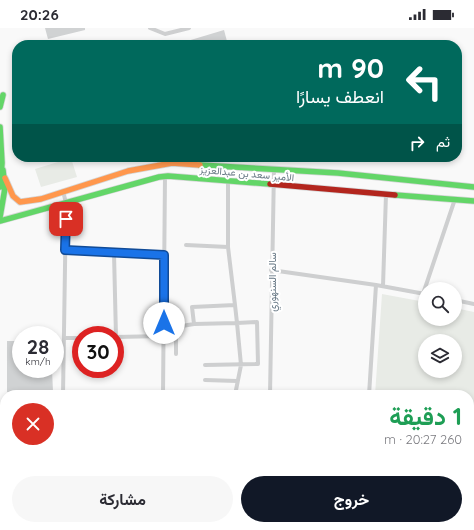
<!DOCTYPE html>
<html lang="ar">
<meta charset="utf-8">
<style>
:root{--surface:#fff;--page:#f7f7f7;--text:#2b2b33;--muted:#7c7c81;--accent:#111827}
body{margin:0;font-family:Quicksand,Vazirmatn,sans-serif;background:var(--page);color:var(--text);direction:rtl;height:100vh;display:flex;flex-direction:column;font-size:15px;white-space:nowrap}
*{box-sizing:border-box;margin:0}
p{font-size:13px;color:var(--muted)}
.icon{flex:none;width:22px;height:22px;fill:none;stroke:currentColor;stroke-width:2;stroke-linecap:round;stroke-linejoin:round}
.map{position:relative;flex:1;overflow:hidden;direction:ltr}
.sheet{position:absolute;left:0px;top:362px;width:474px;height:140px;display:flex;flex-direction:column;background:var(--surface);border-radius:16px 16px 0 0;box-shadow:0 2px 6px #0003;direction:rtl}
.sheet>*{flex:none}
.guide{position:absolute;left:12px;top:12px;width:450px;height:122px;border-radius:16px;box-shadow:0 2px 6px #0003;direction:rtl;background:#00695c;color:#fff;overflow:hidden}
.fabs{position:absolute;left:418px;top:254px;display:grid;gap:8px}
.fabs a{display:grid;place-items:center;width:44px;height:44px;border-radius:50%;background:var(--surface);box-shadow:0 2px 6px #0003;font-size:20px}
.speed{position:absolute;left:12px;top:298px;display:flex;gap:8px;font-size:20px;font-weight:700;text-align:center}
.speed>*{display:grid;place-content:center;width:52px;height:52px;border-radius:50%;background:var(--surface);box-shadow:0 2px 6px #0003;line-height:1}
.speed small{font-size:10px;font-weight:400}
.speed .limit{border:6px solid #d22;background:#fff;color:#111}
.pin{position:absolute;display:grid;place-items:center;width:34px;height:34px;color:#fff;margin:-17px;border-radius:8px;box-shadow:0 2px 6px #0006}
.me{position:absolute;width:44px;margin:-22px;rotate:0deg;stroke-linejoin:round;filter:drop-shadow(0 0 3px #0008)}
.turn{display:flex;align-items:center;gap:14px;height:84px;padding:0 12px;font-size:18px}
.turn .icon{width:52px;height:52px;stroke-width:2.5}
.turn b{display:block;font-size:28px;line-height:34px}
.then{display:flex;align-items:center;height:38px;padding:0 12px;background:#0003;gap:8px;font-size:15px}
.round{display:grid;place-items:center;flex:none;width:42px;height:42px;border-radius:21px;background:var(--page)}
.headline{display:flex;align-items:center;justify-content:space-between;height:68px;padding:0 12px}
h1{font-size:24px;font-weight:700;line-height:30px;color:#1e9e55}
.cta{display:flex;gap:8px;margin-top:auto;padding:8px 12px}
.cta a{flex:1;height:46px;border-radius:24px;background:var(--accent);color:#fff;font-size:16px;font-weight:700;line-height:46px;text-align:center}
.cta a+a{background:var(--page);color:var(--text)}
.status{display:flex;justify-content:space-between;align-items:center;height:28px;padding:0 20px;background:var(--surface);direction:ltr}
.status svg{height:11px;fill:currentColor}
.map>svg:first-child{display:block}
.green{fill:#e8ebe6;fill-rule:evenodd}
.building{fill:#d0d2d3}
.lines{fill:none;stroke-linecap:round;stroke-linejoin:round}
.fast-casing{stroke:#d5d6d7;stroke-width:7}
.slow-casing{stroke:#d5d6d7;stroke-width:7}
.jam-casing{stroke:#d5d6d7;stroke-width:7}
.street{stroke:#cecfd0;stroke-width:4}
.fast{stroke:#63d668;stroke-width:5.5}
.slow{stroke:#ff974d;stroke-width:5.5}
.jam{stroke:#b3261e;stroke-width:5.5}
.route-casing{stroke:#114b97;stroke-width:10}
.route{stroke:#1a73e8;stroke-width:7}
.labels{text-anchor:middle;stroke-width:4;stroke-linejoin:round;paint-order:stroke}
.street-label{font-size:10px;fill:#657683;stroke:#fff}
</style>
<div class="status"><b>20:26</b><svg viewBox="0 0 49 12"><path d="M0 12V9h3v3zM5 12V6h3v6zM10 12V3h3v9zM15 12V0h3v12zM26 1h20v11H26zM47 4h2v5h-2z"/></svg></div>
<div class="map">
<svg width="474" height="502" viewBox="0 0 474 502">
<rect width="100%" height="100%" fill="#f9f9f9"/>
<path class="green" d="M71 130 77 149 41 159 35 141Z
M382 266 425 274V291H455V280L474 284V394H469V367H375ZM425 313H455V343H425Z
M360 497H448L446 502H359Z"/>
<path class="building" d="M45 0H85V2L48 11Z
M224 2 228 17H185L184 14Z
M7 313H21V341H52L53 364H7Z"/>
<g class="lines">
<defs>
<path id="fast" d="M0 79 3 67
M0 99 2 135 0 159
M200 137 338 145 474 159
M395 167 474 173
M0 189 5 160 3 142
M0 193 159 149 168 148 270 156
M0 411 5 412
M469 419H474
M0 428H5
M469 433H474
M0 449H5
M469 483 474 467
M13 497 14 502
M222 502 224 497
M450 502 451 497
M463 502 465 497"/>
<path id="slow" d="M5 150 13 168 20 174 41 171 128 143 172 135 200 137
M469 411H474"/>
<path id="jam" d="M270 156 395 167
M0 397H5
M469 402H474
M469 449H474
M0 451 5 469
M26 497 28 502
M231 502 232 497"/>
</defs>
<use href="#fast" class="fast-casing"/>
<use href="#slow" class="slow-casing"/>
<use href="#jam" class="jam-casing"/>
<path class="street" d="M150 0 165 6 189 0
M228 152V219L235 277
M186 217 228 219
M65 222 164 227
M114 225 116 309
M271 242 376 257 425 266
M383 258 386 166
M423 266 455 171
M455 272 474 276
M115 309 164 308
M64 310H81
M176 326V299L194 296
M205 337 258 336 257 294 237 295 235 277 192 279 194 296 237 295 241 337 235 367
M205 352 237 353
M63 367 66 175 63 163
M163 367 165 148
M270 367 274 141
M369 367 376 257
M0 493H5
M85 497 131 502
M464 500 471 502
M350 502 351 497"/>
<use href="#fast" class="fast"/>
<use href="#slow" class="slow"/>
<use href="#jam" class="jam"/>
</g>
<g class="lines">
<defs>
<path id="route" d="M66 191 65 222 164 227V295"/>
</defs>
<use href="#route" class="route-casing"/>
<use href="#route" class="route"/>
</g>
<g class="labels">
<g class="street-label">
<text transform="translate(247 145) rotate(5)" y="4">الأمير سعد بن عبدالعزيز</text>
<text transform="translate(272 254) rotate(-90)" y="4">سالم السنهوري</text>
</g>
</g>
</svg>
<div class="fabs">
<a><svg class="icon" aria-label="search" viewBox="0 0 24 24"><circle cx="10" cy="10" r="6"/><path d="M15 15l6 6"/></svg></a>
<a><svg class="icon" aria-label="layers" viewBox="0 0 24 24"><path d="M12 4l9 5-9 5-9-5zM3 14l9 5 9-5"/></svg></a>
</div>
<div class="speed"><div>28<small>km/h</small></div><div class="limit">30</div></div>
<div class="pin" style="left:66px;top:191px;background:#d93025"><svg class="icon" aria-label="arrive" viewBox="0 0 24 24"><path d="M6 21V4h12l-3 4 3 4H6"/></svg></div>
<svg class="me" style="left:164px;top:295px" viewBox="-20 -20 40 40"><circle r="19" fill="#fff"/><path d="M0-13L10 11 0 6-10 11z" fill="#1a73e8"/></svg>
<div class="guide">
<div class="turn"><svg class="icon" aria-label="left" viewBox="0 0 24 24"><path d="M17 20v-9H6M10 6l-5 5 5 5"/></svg><div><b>90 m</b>انعطف يسارًا</div></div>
<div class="then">ثم<svg class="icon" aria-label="right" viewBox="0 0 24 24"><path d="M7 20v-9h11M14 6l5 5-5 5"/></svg></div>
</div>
<section class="sheet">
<div class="headline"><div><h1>1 دقيقة</h1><p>260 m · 20:27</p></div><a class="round" style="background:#d93025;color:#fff"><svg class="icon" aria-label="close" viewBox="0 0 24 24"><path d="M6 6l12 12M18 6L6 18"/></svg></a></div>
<div class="cta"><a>خروج</a><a>مشاركة</a></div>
</section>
</div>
